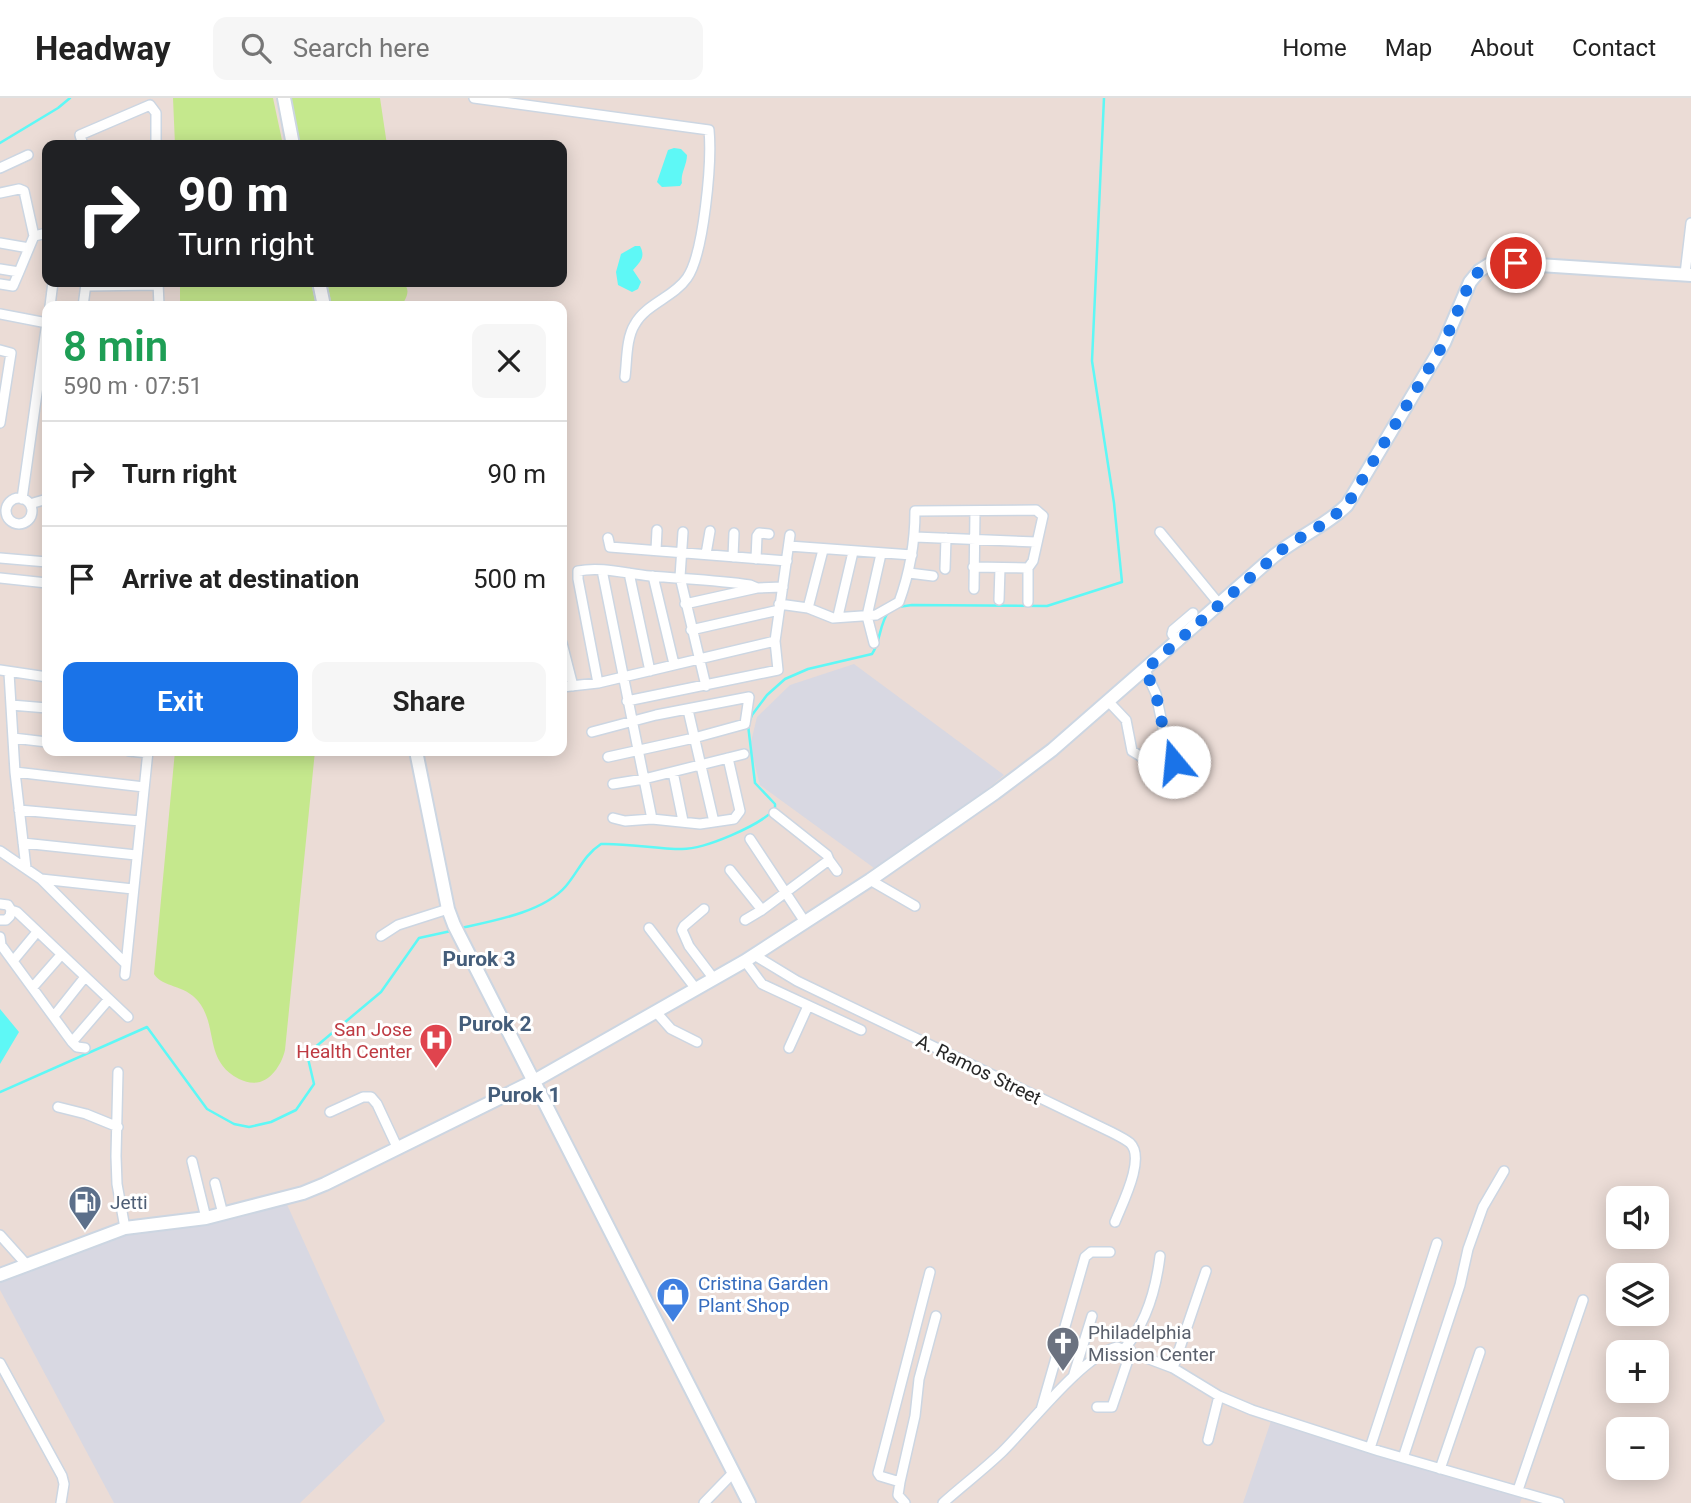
<!DOCTYPE html>
<meta charset="utf-8">
<style>
:root{--surface:#fff;--page:#f6f6f6;--text:#222;--muted:#767676;--line:#e0e0e0;--accent:#1a73e8}
body{margin:0;font-family:Roboto,sans-serif;background:var(--page);color:var(--text);height:100vh;display:flex;flex-direction:column;font-size:26px;white-space:nowrap}
*{box-sizing:border-box;margin:0}
p{font-size:23px;color:var(--muted)}
.icon{flex:none;width:38px;height:38px;fill:none;stroke:currentColor;stroke-width:2;stroke-linecap:round;stroke-linejoin:round}
.map{position:relative;flex:1;overflow:hidden}
.sheet{position:absolute;left:42px;top:203px;width:525px;height:455px;display:flex;flex-direction:column;background:var(--surface);border-radius:14px;box-shadow:0 4px 18px #0003}
.sheet>*{flex:none}
.guide{position:absolute;left:42px;top:42px;width:525px;height:147px;border-radius:14px;box-shadow:0 4px 18px #0003;background:#202124;color:#fff;overflow:hidden}
.fabs{position:absolute;left:1606px;top:1088px;display:grid;gap:14px}
.fabs a{display:grid;place-items:center;width:63px;height:63px;border-radius:14px;background:var(--surface);box-shadow:0 4px 18px #0003;font-size:35px}
.pin{position:absolute;display:grid;place-items:center;width:60px;height:60px;color:#fff;margin:-30px;border:4px solid #fff;border-radius:50%;box-shadow:0 2px 7px #0007}
.me{position:absolute;width:77px;margin:-38px;rotate:343deg;stroke-linejoin:round;filter:drop-shadow(0 0 5px #0008)}
.turn{display:flex;align-items:center;gap:24px;height:147px;padding:0 21px;font-size:32px}
.turn .icon{width:91px;height:91px;stroke-width:2.5}
.turn b{display:block;font-size:49px;line-height:60px}
.round{display:grid;place-items:center;flex:none;width:74px;height:74px;border-radius:14px;background:var(--page)}
.summary{display:flex;align-items:center;justify-content:space-between;height:119px;padding:0 21px}
h1{font-size:42px;font-weight:600;line-height:52px;color:#1e9e55}
.primary-button{display:flex;gap:14px;margin-top:auto;padding:14px 21px}
.primary-button a{flex:1;height:80px;border-radius:14px;background:var(--accent);color:#fff;font-size:28px;font-weight:600;line-height:80px;text-align:center}
.primary-button a+a{background:var(--page);color:var(--text)}
ul{padding:0;list-style:none}
li{display:flex;align-items:center;gap:21px;height:105px;padding:0 21px;border-top:2px solid var(--line)}
li div{flex:1}
li b{display:block;font-size:26px}
li em{font-style:normal}
header{display:flex;align-items:center;gap:42px;box-sizing:border-box;height:98px;padding:0 35px;background:var(--surface);border-bottom:2px solid var(--line)}
header strong{font-size:33px}
nav{display:flex;gap:38px;margin-inline-start:auto;font-size:24px}
.search{width:490px;height:63px;background:var(--page);display:flex;align-items:center;gap:18px;box-sizing:border-box;padding:0 24px;border-radius:14px;color:var(--muted);font-size:26px}
.map>svg:first-child{display:block}
.industrial{fill:#d8d8e2}
.green{fill:#c5e88d}
.water{fill:#5ef8f6}
.lines{fill:none;stroke-linecap:round;stroke-linejoin:round}
.stream{stroke:#5ef8f6;stroke-width:2.5}
.street-casing{stroke:#ccd6e2;stroke-width:12}
.secondary-casing{stroke:#ccd6e2;stroke-width:16}
.street{stroke:#fff;stroke-width:9}
.secondary{stroke:#fff;stroke-width:12}
.route{stroke:#1a73e8;stroke-width:12;stroke-dasharray:0 21.6}
.labels{text-anchor:middle;stroke-width:6;stroke-linejoin:round;paint-order:stroke}
.health-label{font-size:19px;fill:#be3a42;stroke:#fff;text-anchor:end}
.street-label{font-size:19px;fill:#272727;stroke:#fff}
.service-label{font-size:19px;fill:#4e5e75;stroke:#fff;text-anchor:start}
.shop-label{font-size:19px;fill:#366cbe;stroke:#fff;text-anchor:start}
.worship-label{font-size:19px;fill:#5b616d;stroke:#fff;text-anchor:start}
.neighbourhood-label{font-size:21px;font-weight:bold;fill:#445d7a;stroke:#fff}
</style>
<header>
<strong>Headway</strong>
<div class="search"><svg class="icon" aria-label="search" viewBox="0 0 24 24"><circle cx="10" cy="10" r="6"/><path d="M15 15l6 6"/></svg>Search here</div>
<nav><a>Home</a><a>Map</a><a>About</a><a>Contact</a></nav>
</header>
<div class="map">
<svg width="1691" height="1405" viewBox="0 0 1691 1405">
<rect width="100%" height="100%" fill="#ebdcd6"/>
<path class="industrial" d="M854 566 1004 677 944 727 874 770 760 687 750 648 757 619 790 587Z
M285 1102 385 1323 300 1405H114L0 1192V1180L127 1135Z
M1271 1323 1440 1376 1523 1397 1520 1405H1243Z"/>
<path class="green" d="M173 0H273L283 47H175Z
M289 0H380L387 47H299Z
M180 184H311L316 208H180Z
M327 184H402C412 192 406 199 402 208H332Z
M175 653H315L285 952C282 965 273 980 260 984 252 986 246 984 239 981 203 962 219 929 198 903 184 886 163 890 154 876Z"/>
<path class="water" d="M674 50 681 51 687 57C687 67 680 76 682 85L680 88 662 89 657 84 668 52Z
M635 148H640C646 159 640 164 633 172L641 184 638 191 632 194 618 187 616 174 621 156Z
M0 911 19 934 0 966Z"/>
<g class="lines">
<path class="stream" d="M0 45 58 10 70 0
M898 509 912 507 1047 508 1122 484 1114 405 1092 263 1104 0
M461 830C493 823 544 814 566 788 578 774 584 757 601 746 628 745 655 751 682 751 705 751 759 728 775 711V706L755 685 748 627 752 617 767 597 785 581 808 571 872 556C881 543 879 526 889 513
M0 994 147 929 207 1011 234 1026 249 1029 271 1024 296 1012 314 986 307 956 381 894 419 840 451 833"/>
<defs>
<path id="street" d="M474 0 709 32C712 63 704 156 687 180 674 199 646 206 635 226 626 240 627 263 625 279
M83 47 80 37 150 7 156 15V47
M0 70 28 57
M0 95 19 91 24 93 34 138 19 174 0 171
M34 138 47 135
M0 145 29 150
M1685 176 1691 125
M158 184 159 208
M0 186 13 188 19 174
M86 188 158 187
M50 208 53 184
M83 208 86 186
M0 216 47 225
M0 252 11 255 0 325
M6 413a13 13 0 1 1 26 0a13 13 0 1 1-26 0Z
M22 401 47 224
M30 406 47 401
M683 434 680 479 706 588
M1160 434 1220 507
M915 439 1036 444
M608 440 610 449 787 463
M789 448 912 457
M656 452 657 432
M706 456 710 433
M733 459 734 435
M0 460 47 464
M756 461 757 438 759 435 769 436
M973 469 1028 470
M945 471 946 440
M602 472 652 721
M629 475 650 573
M909 475 933 478
M653 478 674 566
M0 480 47 485
M974 491 975 413
M999 502 1000 470
M685 506 757 490 783 489
M779 506 808 510 833 520 876 517 899 504C910 474 915 445 915 413L1036 412 1043 418 1033 463 1028 470V504
M808 510 823 452
M838 518 853 454
M691 532 779 512
M1178 544 1172 536 1173 532 1193 515
M562 545 573 588
M874 545 867 518 881 456
M0 572 47 579
M1145 572 1156 596 1169 659 1192 682
M9 575 15 674 26 770
M598 585 578 481V473C601 468 628 476 650 478 684 481 717 482 750 487L757 490
M562 589 598 585 775 543
M627 603 778 572 775 543 790 437
M1109 604 1126 622 1132 653 1142 659
M11 607 47 610
M688 612 714 724
M592 634 656 617 749 599 745 626 694 640 608 659
M13 640 47 644
M129 653 148 655
M15 674 144 689
M673 674 683 723
M613 686 644 681 744 656
M19 712 140 723
M613 720 625 723 652 721 700 726 734 721 740 713 728 660
M750 741 805 824
M23 745 136 757
M0 753 41 781 125 865
M829 762 837 773
M730 772 762 812
M41 781 133 791
M870 782 915 808
M0 806 8 807 11 812 10 818 6 822H0
M704 811 684 828 682 832 689 848 714 881
M11 812 17 814 128 919
M745 822 762 812 829 762 827 757 774 715
M649 830 696 891
M381 838 398 827 448 811
M0 839 1 847 72 944 77 949 85 950
M754 857 797 883 1111 1034C1117 1037 1125 1041 1130 1045 1146 1060 1122 1106 1115 1124
M13 863 37 834
M745 863 762 886 861 932
M125 877 148 653
M33 889 61 857
M656 914 671 931 697 944
M54 918 85 879
M72 944 109 901
M789 950 808 908
M118 974 116 1058 117 1086 125 1130
M58 1009 86 1016 118 1029
M330 1014 363 999H371L377 1006 398 1051
M192 1063 206 1120
M215 1085 223 1116
M0 1137 27 1167
M1124 1251C1146 1226 1156 1191 1160 1158
M0 1265 62 1378 64 1386 61 1405
M1173 1270 1206 1173
M1073 1279 1092 1218
M1097 1309H1112L1131 1253
M1041 1312 1085 1159 1091 1154H1110
M1208 1342 1219 1298
M1370 1350 1437 1145
M1403 1360 1460 1187 1468 1151 1483 1109 1504 1073
M1440 1371 1480 1254
M900 1384 915 1318 919 1281 936 1218
M1518 1392 1583 1202
M704 1405 733 1375
M905 1405 898 1397 900 1384 880 1378 878 1375 930 1174
M943 1405C962 1388 982 1373 1001 1355 1028 1329 1083 1257 1117 1249L1173 1270 1219 1298 1252 1312 1379 1353 1559 1405"/>
<path id="secondary" d="M284 0 293 47
M319 184 324 208
M416 653 448 811 454 827 749 1405
M0 1177 125 1130 206 1120 303 1095 325 1086 534 983 745 863 870 782 995 695 1052 652 1274 458C1297 439 1326 428 1347 407L1444 245 1470 184 1479 173 1493 164 1691 177"/>
</defs>
<use href="#street" class="street-casing"/>
<use href="#secondary" class="secondary-casing"/>
<use href="#street" class="street"/>
<use href="#secondary" class="secondary"/>
</g>
<g class="lines">
<path class="route" d="M1174 664 1169 659 1156 596 1145 572 1285 449 1325 425 1347 407 1444 245 1470 184 1479 173 1493 164 1516 165"/>
</g>
<defs>
<symbol id="hospital-pin" viewBox="-11 -11 22 30"><path d="M0 17L-7.5 6A9.5 9.5 0 1 1 7.5 6Z" fill="#e0444e" stroke="#fff"/><path d="M-5-5h3v3.5h4V-5h3V5h-3V1.5h-4V5h-3Z" fill="#fff"/></symbol>
<symbol id="fuel-pin" viewBox="-11 -11 22 30"><path d="M0 17L-7.5 6A9.5 9.5 0 1 1 7.5 6Z" fill="#5c6f8a" stroke="#fff"/><path d="M-5.5-6h7V0h2V4h1.3V-2.5L3-4.5l.8-.8L6-3V5H2.5V1h-1V6h-7ZM-4.2-4.7v3.2H.2V-4.7Z" fill="#fff"/></symbol>
<symbol id="shop-pin" viewBox="-11 -11 22 30"><path d="M0 17L-7.5 6A9.5 9.5 0 1 1 7.5 6Z" fill="#3f7fe0" stroke="#fff"/><path d="M-5-2.5h2.3a2.7 3.5 0 0 1 5.4 0H5L5.5 6h-11ZM-1.5-2.5h3a1.5 2.3 0 0 0-3 0Z" fill="#fff"/></symbol>
<symbol id="church-pin" viewBox="-11 -11 22 30"><path d="M0 17L-7.5 6A9.5 9.5 0 1 1 7.5 6Z" fill="#6b7280" stroke="#fff"/><path d="M-1.2-6h2.4v3.5h3.3v2.4h-3.3V6h-2.4V-.1h-3.3v-2.4h3.3Z" fill="#fff"/></symbol>
</defs>
<g fill-rule="evenodd">
<use href="#hospital-pin" x="417" y="923" width="38" height="52"/>
<use href="#fuel-pin" x="66" y="1085" width="38" height="52"/>
<use href="#shop-pin" x="654" y="1177" width="38" height="52"/>
<use href="#church-pin" x="1044" y="1226" width="38" height="52"/>
</g>
<g class="labels">
<g class="health-label">
<text x="412" y="938">San Jose<tspan x="412" dy="22">Health Center</tspan></text>
</g>
<g class="street-label">
<text transform="translate(979 971) rotate(26)" y="7">A. Ramos Street</text>
</g>
<g class="service-label">
<text x="110" y="1111">Jetti</text>
</g>
<g class="shop-label">
<text x="698" y="1192">Cristina Garden<tspan x="698" dy="22">Plant Shop</tspan></text>
</g>
<g class="worship-label">
<text x="1088" y="1241">Philadelphia<tspan x="1088" dy="22">Mission Center</tspan></text>
</g>
<g class="neighbourhood-label">
<text x="479" y="868">Purok 3</text>
<text x="495" y="933">Purok 2</text>
<text x="524" y="1004">Purok 1</text>
</g>
</g>
</svg>
<div class="fabs">
<a><svg class="icon" aria-label="sound" viewBox="0 0 24 24"><path d="M4 9h4l5-4v14l-5-4H4zM17 9q2 3 0 6"/></svg></a>
<a><svg class="icon" aria-label="layers" viewBox="0 0 24 24"><path d="M12 4l9 5-9 5-9-5zM3 14l9 5 9-5"/></svg></a>
<a>+</a>
<a>−</a>
</div>
<div class="pin" style="left:1516px;top:165px;background:#d93025"><svg class="icon" aria-label="arrive" viewBox="0 0 24 24"><path d="M6 21V4h12l-3 4 3 4H6"/></svg></div>
<svg class="me" style="left:1174px;top:664px" viewBox="-20 -20 40 40"><circle r="19" fill="#fff"/><path d="M0-13L10 11 0 6-10 11z" fill="#1a73e8"/></svg>
<div class="guide">
<div class="turn"><svg class="icon" aria-label="right" viewBox="0 0 24 24"><path d="M7 20v-9h11M14 6l5 5-5 5"/></svg><div><b>90 m</b>Turn right</div></div>
</div>
<section class="sheet">
<div class="summary"><div><h1>8 min</h1><p>590 m · 07:51</p></div><a class="round"><svg class="icon" aria-label="close" viewBox="0 0 24 24"><path d="M6 6l12 12M18 6L6 18"/></svg></a></div>
<ul>
<li><svg class="icon" aria-label="right" viewBox="0 0 24 24"><path d="M7 20v-9h11M14 6l5 5-5 5"/></svg><div><b>Turn right</b></div><em>90 m</em></li>
<li><svg class="icon" aria-label="arrive" viewBox="0 0 24 24"><path d="M6 21V4h12l-3 4 3 4H6"/></svg><div><b>Arrive at destination</b></div><em>500 m</em></li>
</ul>
<div class="primary-button"><a>Exit</a><a>Share</a></div>
</section>
</div>
